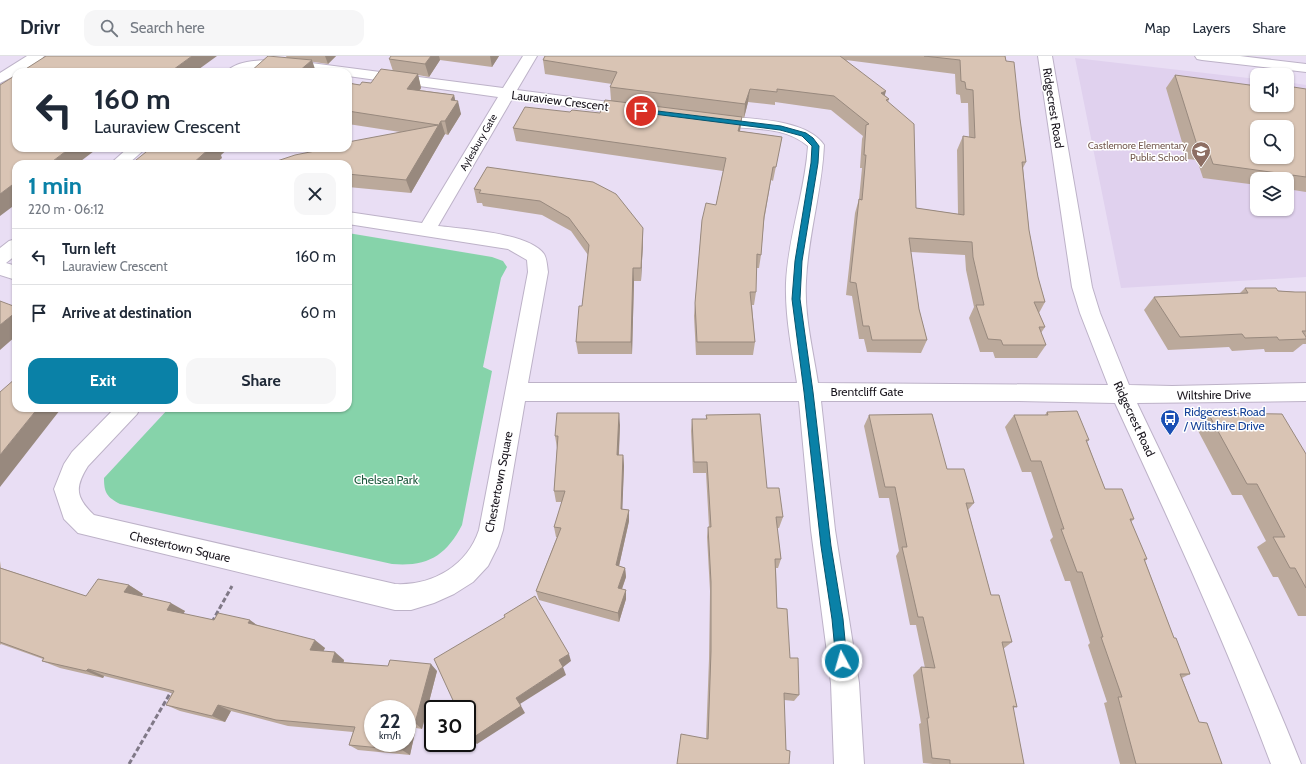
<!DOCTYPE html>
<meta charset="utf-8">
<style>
:root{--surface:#fff;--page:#f6f6f7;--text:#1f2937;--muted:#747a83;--line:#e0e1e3;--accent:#0a81a7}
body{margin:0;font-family:Cabin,sans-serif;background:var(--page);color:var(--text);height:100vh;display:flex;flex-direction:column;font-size:15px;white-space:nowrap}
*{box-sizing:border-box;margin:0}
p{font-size:13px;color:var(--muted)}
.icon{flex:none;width:22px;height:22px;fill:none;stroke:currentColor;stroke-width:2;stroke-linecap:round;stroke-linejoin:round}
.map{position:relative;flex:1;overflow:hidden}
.panel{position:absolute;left:12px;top:104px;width:340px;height:252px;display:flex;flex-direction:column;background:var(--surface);border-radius:12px;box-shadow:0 1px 3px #0004}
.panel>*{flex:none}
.hud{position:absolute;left:12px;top:12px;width:340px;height:84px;border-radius:12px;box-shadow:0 1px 3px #0004;background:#fff;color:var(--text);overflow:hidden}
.tools{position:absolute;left:1250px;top:12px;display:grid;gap:8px}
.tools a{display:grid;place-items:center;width:44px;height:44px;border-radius:8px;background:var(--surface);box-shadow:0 1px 3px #0004;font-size:20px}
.speed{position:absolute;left:364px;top:644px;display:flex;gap:8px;font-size:20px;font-weight:700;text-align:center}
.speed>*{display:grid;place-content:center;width:52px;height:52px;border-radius:50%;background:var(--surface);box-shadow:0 1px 3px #0004;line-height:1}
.speed small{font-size:10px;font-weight:400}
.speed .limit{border:2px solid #111;border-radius:6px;background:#fff;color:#111}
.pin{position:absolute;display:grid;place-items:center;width:34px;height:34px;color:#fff;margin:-17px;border:2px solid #fff;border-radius:50%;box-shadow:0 1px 4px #0007}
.me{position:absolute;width:44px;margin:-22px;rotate:354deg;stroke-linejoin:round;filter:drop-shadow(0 0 3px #0008)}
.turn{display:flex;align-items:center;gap:14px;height:84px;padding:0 16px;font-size:18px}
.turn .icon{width:52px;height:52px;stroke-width:2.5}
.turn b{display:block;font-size:28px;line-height:34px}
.round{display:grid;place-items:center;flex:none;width:42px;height:42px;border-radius:12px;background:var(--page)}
.headline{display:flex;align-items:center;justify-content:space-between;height:68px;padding:0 16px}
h1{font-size:24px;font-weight:700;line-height:30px;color:var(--accent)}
.cta{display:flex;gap:8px;margin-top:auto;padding:8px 16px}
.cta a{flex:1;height:46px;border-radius:12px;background:var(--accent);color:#fff;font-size:16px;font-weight:700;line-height:46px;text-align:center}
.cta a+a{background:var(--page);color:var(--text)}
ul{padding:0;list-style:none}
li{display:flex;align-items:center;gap:12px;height:56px;padding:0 16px;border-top:1px solid var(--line)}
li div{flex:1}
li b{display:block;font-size:15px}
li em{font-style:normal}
header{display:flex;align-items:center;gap:24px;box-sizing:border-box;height:56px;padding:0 20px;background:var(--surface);border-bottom:1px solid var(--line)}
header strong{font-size:19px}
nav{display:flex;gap:22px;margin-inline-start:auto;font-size:14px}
.search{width:280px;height:36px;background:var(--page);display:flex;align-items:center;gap:10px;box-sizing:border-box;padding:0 14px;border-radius:12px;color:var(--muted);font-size:15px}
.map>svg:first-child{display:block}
.built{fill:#e0d1ee;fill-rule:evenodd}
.green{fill:#86d3aa}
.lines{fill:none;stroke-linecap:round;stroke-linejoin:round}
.minor-casing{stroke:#bdb2c8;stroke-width:2}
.path{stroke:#807987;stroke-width:3;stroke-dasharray:5 2.5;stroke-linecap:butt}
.minor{fill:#fff;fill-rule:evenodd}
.wall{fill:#bba99b;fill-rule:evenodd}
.shaded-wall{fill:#98897e}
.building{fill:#d9c4b4;stroke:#98897e;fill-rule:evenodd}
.route{fill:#0a81a7;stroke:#06546d}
.labels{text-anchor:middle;stroke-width:3;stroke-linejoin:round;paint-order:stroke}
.far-street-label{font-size:10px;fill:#19151d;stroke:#fff}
.far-education-label{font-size:10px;fill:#785e54;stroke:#fff;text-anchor:end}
.street-label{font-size:12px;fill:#19151d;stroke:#fff}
.transit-label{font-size:12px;fill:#164399;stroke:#fff;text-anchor:start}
.park-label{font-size:12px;fill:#1e593e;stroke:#fff}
</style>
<header>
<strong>Drivr</strong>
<div class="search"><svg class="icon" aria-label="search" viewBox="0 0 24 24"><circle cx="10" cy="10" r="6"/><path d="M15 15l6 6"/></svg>Search here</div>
<nav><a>Map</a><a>Layers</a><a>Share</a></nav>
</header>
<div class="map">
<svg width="1306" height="708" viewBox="0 0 1306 708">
<rect width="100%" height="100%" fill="#e9def4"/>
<path class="built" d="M1075 2 1257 23V49H1287V26L1306 29V221L1121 232ZM1257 71H1287V101H1257ZM1257 123H1287V153H1257Z"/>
<path class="green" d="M348 177 492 201 503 205 507 211 501 222 483 311 492 315 462 469C446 500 427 511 392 508L120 448C107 441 104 437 104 422L169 352H348Z"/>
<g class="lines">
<defs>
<path id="minor" d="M27 0H44L42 3 21 16H16V19L0 27V17Z
M523 0H537L517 34 632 49 638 51 640 54 638 57 632 59 512 43 438 170C463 173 529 177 544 198 547 203 547 210 548 216L528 327H797C792 294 785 261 786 227 788 181 805 136 808 90 780 66 740 76 706 67L704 64 706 61 712 59C743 63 805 61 824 89 822 135 808 179 806 225 804 259 813 294 818 327L1108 329 1080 257 1072 231 1038 0H1052L1092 231 1100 257 1129 329 1172 330 1306 327V345L1137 347C1194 466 1252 585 1301 708H1271C1225 585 1170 466 1115 347L1019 345H821L835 474 859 627 864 708H834L831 627 811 474 799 345H525L503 474 498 490 488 510 473 526 454 538 434 547 411 554H395L78 477 64 463 54 433 64 408 72 396 115 352H140L137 358 88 410C74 432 76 442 94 459L395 528C432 530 467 510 479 474L528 216 527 204 508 193 348 168V156L422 167 498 41 348 20V16H316L272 12 258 13 246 16H227C236 2 273 4 288 4L503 32Z
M1195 0H1240L1306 8V16L1202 4 1197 3Z
M128 92H146L128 108H110Z
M16 183V199L6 207 16 210V224L0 219V192L9 185Z"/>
</defs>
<use href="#minor" class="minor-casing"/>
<path class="path" d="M212 566 232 530
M129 708 172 634"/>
<use href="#minor" class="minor"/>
</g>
<path class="wall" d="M286 0H336L328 8 287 2Z
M391 0H499L492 11 440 4 429 21 418 19 421 32 420 34 454 39 455 45 461 58 448 79 445 78 411 137 348 131V108L330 92 400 76 348 68V27L360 29 371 27 393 15 389 3Z
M545 0H1005L1020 63 1026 106 1023 112 1029 174 1038 221 1045 246 1039 257 1045 271 1041 277 1046 289 1037 302H995L993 296H980L969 262 974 251 966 214 965 199 911 196 919 253 927 284 921 297 867 296 864 283H859L852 240 846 239 855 157 859 143 862 112H860L862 83 863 80 831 54 775 46V49L748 46 744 62 742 61 740 75 782 81 773 125 771 124 764 165 761 199 759 212H756V236L754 249H752L755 286 753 299H696L694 260 702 164 716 149 723 115 516 85 513 72 570 56 600 57 611 44 610 31 612 28 545 18 543 4ZM846 4 955 18 956 38 960 39 961 47H968L969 81 963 80 957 94 958 158 916 152 888 46 889 43Z
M1175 19 1257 49 1306 33V136L1287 133V123H1257V129L1203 122 1197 104 1187 103 1166 32Z
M487 111 643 172V185L641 225H634L632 298H578L576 286 582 250 588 199 571 175 542 159 483 150 482 147H477L474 133Z
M1245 232 1295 236H1306V288H1303L1293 296H1265L1264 293 1232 295 1229 291 1168 294 1144 254 1154 241 1240 237Z
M16 352H68L64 356 60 354Z
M1047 356 1089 384 1087 386 1105 433 1134 463 1131 466 1147 503 1145 505 1174 582 1190 618 1182 622 1199 666 1222 708H1120L1104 647 1107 646 1088 589 1090 587 1070 525H1065L1050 484 1053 481 1031 416H1022L1005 371 1014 359H1045Z
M1208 357 1306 398V560H1298L1278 521H1273L1257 491 1266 485 1242 439H1232L1195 369Z
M706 359 767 432 783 461 779 472H777L781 503 778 512H776L777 552 799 639 794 645 784 644 786 694 706 683 709 603 710 535 707 481 708 471H709L706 417H693L691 375 692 363H706Z
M869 359 947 413 974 447 968 454 991 539 1012 586 1003 593 1017 651 1013 652 1024 708H933L923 707 919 668 921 667 913 619 921 611 925 612 916 569H910L896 500 899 495 889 442H879L864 370Z
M620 369 619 399H623L624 410 622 453 629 454V465L619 510 625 512 626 521 622 533 626 543 619 566 539 544 536 535 557 481H556L554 471 562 446H556L554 435 557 392 555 380Z
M0 505 1 512 86 540 129 529 143 538 142 540 185 555 183 558 214 564 258 569 325 592 323 595 344 604V606L437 615 422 673 416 672 410 699 358 694 349 689 353 676 288 670 231 655 225 666 180 655 166 649 172 637 104 620 103 622 60 612 42 605 43 603 1 588 0 589Z"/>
<path class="shaded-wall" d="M192 0H217L195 16H170Z
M325 0H336L328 8Z
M431 0H439L440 4 429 21 425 8Z
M490 0H499L492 11Z
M312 4 316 16H298Z
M418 18 421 32 411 46 407 33Z
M750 33 748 46 744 62 745 48Z
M886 35 882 49 881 37Z
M454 39 456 48 458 45 461 58 448 79 445 65 451 44Z
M742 61 740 74 736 89 738 75Z
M441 65 445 78 411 137 406 124Z
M70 92H98L77 108H49Z
M210 92H229L221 99 222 102 215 108H192Z
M16 126V148L0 160V138Z
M643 172V185L641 225V212Z
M633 212 634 225 632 298 631 286Z
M16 256V280L0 294V269Z
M38 352H57L60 354 0 431V399Z
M59 352H68L64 356Z
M619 357 620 369 618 411 617 399Z
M623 399 624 410 622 463 621 453Z
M629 454V465L617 519 616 509Z
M625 512 626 521 619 541 618 532Z
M129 529 143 538 138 545 124 536Z
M626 534V543L619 566 618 557Z
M171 547 185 555 180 563 167 554Z
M250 564 261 572 248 567Z
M315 584 325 592 320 602 310 594Z
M335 596 344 604 341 613 332 606Z
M569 598 571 605 562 612 559 604Z
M431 608 437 615 422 673 415 667Z
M563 611 566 619 520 648 525 657 477 688 471 683 516 642Z
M88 613 104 620 103 622 86 615Z
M218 649 231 655 225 666 212 660Z
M409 666 416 672 410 699 402 694 404 687H407V674Z"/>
<path class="building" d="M46 0H192L170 16H21Z
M268 0 312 4 298 16H250Z
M391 0H431L425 8 389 3Z
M545 0H840L886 35 881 37 889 43 886 44 914 68 916 152 964 159 963 80 975 82 973 34 966 33 965 26 961 25 960 4 924 0H1005L1006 5 1014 6 1020 63 1026 106H1022L1029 174 1038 221 1045 246H1034L1045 271H1039L1046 289H1003L1001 284 988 283 976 249H984L973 201 972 186 909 182 919 253 927 284H872L869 270H863L856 227 850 226 859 143 862 144 866 99H864L866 69 869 68 834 40 777 33V36L750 33 745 48 610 31 617 16 543 4Z
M381 13 418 18 407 33 454 39 451 44 458 45 445 65H441L406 124 348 118V108H268L295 99 330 92H348V86L438 69 348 55V27L360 29 362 26 371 27Z
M16 19V92H70L49 108H16V126L0 138V29Z
M1175 19 1257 30V49H1287V30L1306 33V121L1213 108 1207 91 1197 89ZM1257 71H1287V101H1257Z
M605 44 742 61 738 75 782 81 776 111H773L764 161 761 199 757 198 756 236H750L755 286H697L695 247 702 164 706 147 716 149 726 102 513 72 525 51 570 56 572 54 600 57Z
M151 92H210L192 108H131Z
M487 111 593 126 616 138 643 172 641 212H633L631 286H576L579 250H582L589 189 569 162 540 145 479 137 481 134 474 133Z
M1245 232H1276L1278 235 1295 236H1306V275H1302L1306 281V283L1279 284 1277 281 1245 282 1242 278 1180 281 1154 241 1248 237Z
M0 245 16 251V256L0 269Z
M16 322V352H38L0 399V336Z
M1077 355 1089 384H1086L1105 433H1122L1134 463H1130L1147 503H1144L1174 582H1176L1190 618H1180L1199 666 1207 667 1222 708H1136L1118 641H1122L1101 581H1103L1082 516H1077L1061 473H1064L1041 405H1031L1014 359H1048L1047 356Z
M557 357H619L617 399H623L621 453 629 454 616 509 625 512 618 532 626 534 618 557 536 535 561 472 554 471 565 435H554L558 380H555Z
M1208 357 1282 358 1306 398V532L1295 512H1290L1273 481H1285L1257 428H1247Z
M760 358 767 432H779L783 461H776L781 503H775L777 552 787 553 790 602H798L799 639 784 637 786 694 790 695 789 708H677L681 678 708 683 711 595V526L708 471H711L707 406H694L692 363H707L706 359Z
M932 358 947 413H964L974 447H966L991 539H999L1012 586H1002L1017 651 1013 650 1024 708H950V704L932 702 927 662H929L921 611 935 612 923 561H918L902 491H907L895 431H885L869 359Z
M0 512 86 540 98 523 129 529 124 536 171 547 167 554 214 564 218 557 250 564 248 567 315 584 310 594 335 596 332 606 388 610 390 604 431 608 415 667 409 666 407 674V653H373V687H404L402 694 349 689 355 671 276 664 218 649 212 660 166 649 174 635 88 613 86 615 42 605 44 602 0 586Z
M535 540 569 598 559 604 563 611 516 642 521 650 471 683 467 674V653H457L434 603 505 561 504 559Z"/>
<path class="route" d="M641 53 781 70 806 77 813 82 819 90 818 107 802 205 800 243 813 336 831 490 843 563 847 605 846 609 842 611 838 609 836 605 832 563 821 490 804 336 792 243 795 205 811 107 812 90 802 80 780 74 638 56 637 55Z"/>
<defs>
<symbol id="school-pin" viewBox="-11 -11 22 30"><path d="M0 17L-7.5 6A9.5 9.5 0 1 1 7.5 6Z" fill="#8d6e63" stroke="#fff"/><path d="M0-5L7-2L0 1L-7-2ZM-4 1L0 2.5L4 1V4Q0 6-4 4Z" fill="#fff"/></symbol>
<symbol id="bus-pin" viewBox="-11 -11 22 30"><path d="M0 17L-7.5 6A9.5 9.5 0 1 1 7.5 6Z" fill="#1a4fb4" stroke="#fff"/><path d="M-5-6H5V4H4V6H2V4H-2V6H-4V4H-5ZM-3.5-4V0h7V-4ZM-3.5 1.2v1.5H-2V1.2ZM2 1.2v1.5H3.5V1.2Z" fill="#fff"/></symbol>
</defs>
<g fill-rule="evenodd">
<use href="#school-pin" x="1190" y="84" width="22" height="30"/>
<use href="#bus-pin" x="1159" y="352" width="22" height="30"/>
</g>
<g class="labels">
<g class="far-street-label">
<text transform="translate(478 86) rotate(-60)" y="4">Aylesbury Gate</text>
</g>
<g class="far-education-label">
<text x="1187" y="93">Castlemore Elementary<tspan x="1187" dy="12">Public School</tspan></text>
</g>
<g class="street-label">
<text transform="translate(560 45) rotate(7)" y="4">Lauraview Crescent</text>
<text transform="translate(1053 52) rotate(81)" y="4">Ridgecrest Road</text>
<text x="867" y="340">Brentcliff Gate</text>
<text transform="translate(1214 339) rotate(-1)" y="4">Wiltshire Drive</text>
<text transform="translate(1134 363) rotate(65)" y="4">Ridgecrest Road</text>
<text transform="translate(499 426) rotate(-79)" y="4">Chestertown Square</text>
<text transform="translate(180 491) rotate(13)" y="4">Chestertown Square</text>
</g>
<g class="transit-label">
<text x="1184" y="360">Ridgecrest Road<tspan x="1184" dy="14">/ Wiltshire Drive</tspan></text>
</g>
<g class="park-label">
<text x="386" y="428">Chelsea Park</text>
</g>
</g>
</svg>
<div class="tools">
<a><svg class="icon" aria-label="sound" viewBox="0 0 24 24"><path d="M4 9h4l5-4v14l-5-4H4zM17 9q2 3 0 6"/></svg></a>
<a><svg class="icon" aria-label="search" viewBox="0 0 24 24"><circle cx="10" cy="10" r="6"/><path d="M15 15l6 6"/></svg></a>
<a><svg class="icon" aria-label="layers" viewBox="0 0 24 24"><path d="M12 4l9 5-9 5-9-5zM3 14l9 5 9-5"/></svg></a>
</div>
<div class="speed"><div>22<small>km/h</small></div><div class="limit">30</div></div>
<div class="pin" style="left:641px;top:55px;background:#d93025"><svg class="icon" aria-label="arrive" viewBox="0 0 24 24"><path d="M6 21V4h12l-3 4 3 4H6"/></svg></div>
<svg class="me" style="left:842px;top:605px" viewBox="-20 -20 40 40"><circle r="17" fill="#0a81a7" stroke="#fff" stroke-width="3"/><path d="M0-11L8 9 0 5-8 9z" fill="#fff"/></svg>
<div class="hud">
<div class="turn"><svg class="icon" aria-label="left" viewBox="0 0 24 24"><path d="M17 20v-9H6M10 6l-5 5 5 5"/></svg><div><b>160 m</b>Lauraview Crescent</div></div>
</div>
<section class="panel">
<div class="headline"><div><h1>1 min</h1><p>220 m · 06:12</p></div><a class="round"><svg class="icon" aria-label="close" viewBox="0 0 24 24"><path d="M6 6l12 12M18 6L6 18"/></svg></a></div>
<ul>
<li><svg class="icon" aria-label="left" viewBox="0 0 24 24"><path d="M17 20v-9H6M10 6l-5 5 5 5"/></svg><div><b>Turn left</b><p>Lauraview Crescent</p></div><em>160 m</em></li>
<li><svg class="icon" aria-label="arrive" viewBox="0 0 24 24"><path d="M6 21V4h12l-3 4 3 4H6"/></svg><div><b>Arrive at destination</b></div><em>60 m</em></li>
</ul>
<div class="cta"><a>Exit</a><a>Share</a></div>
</section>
</div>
